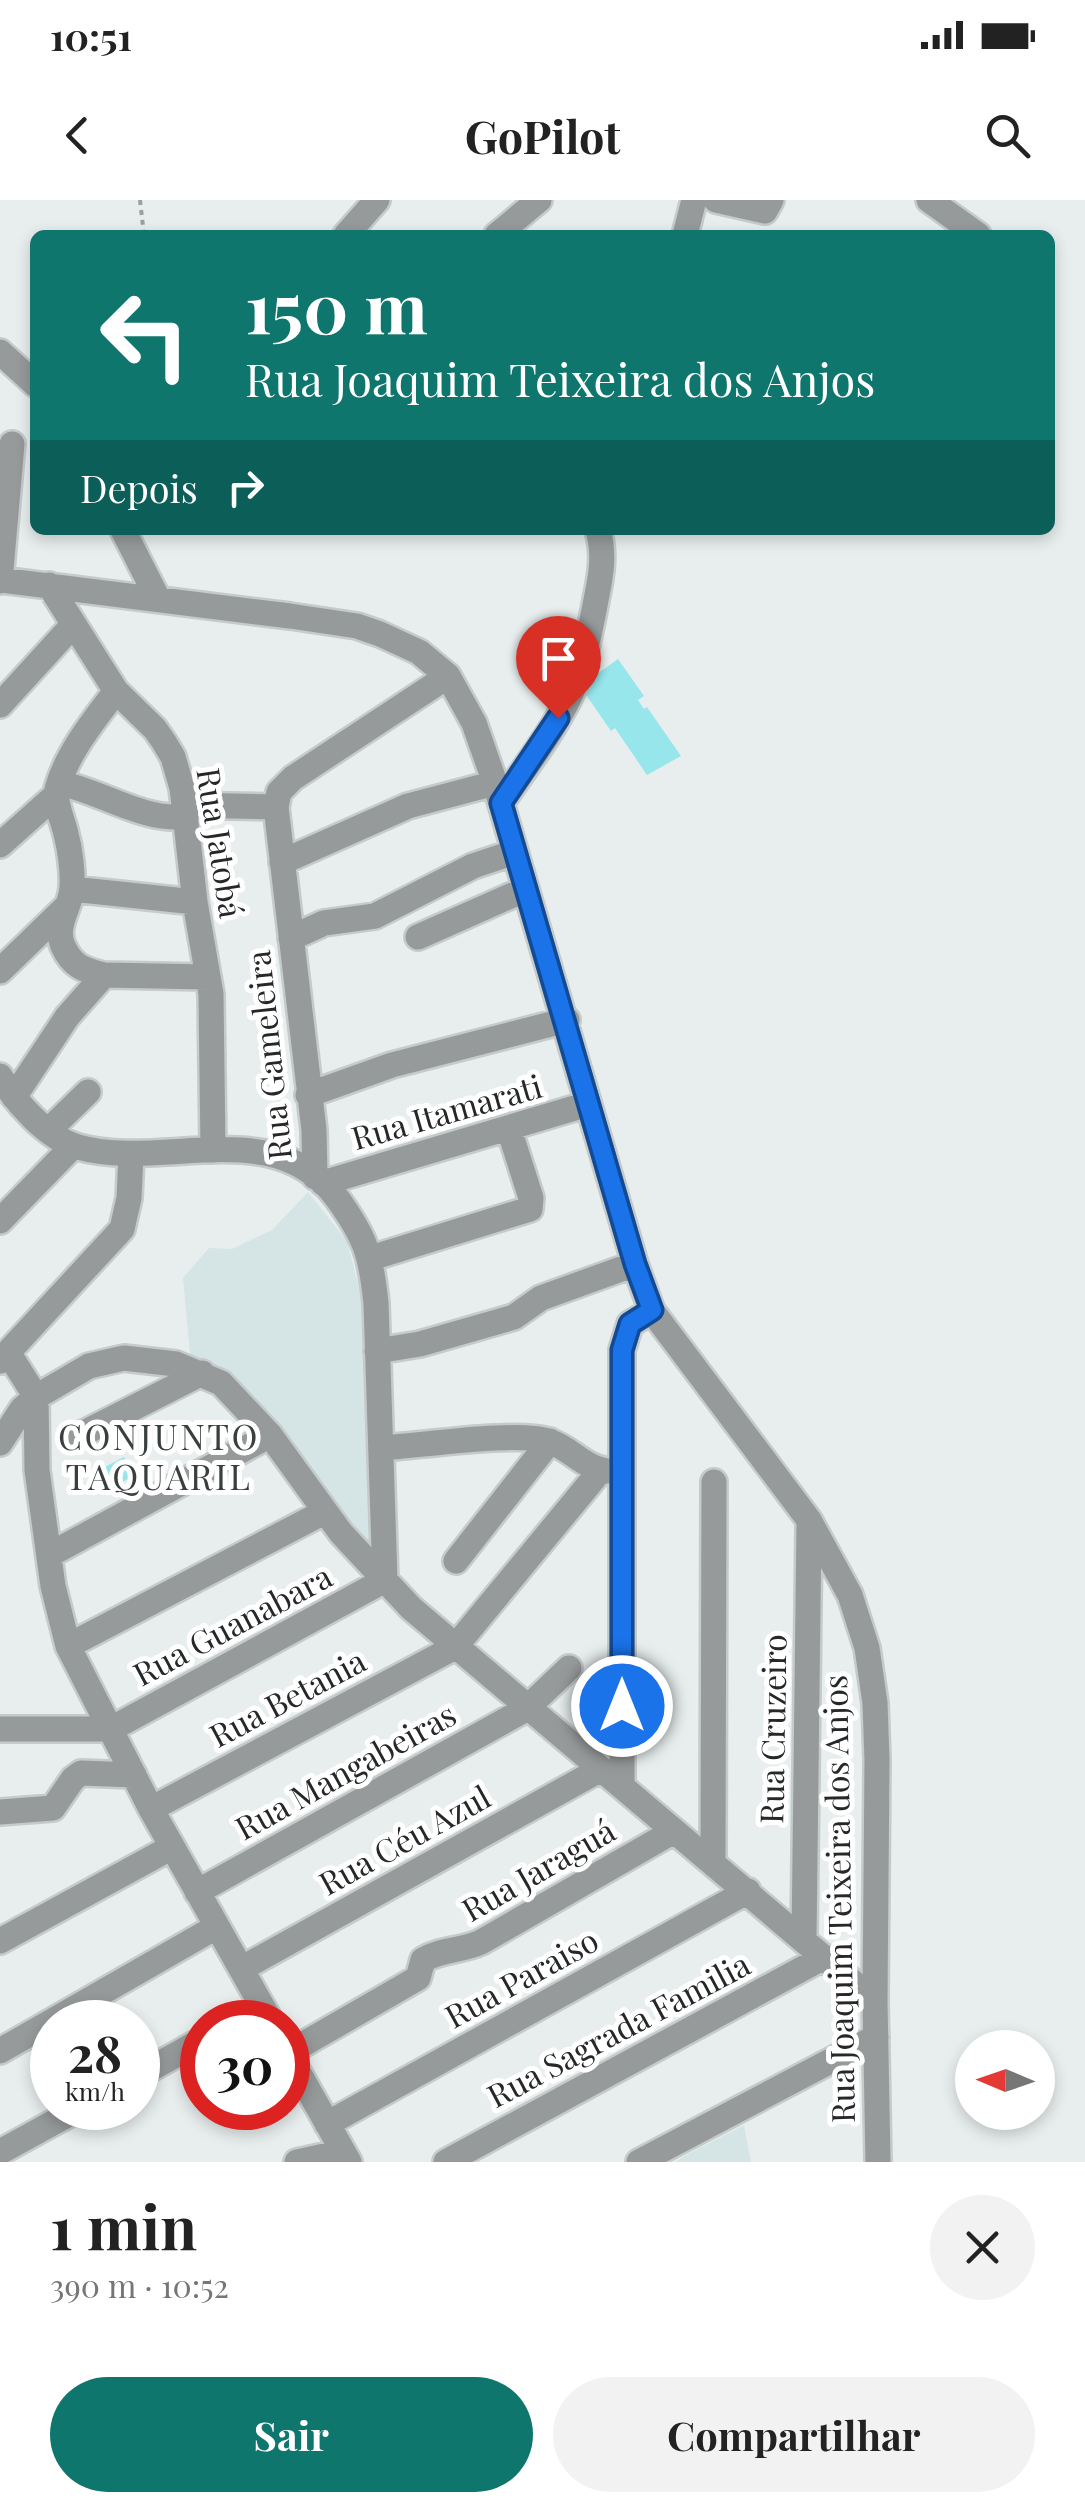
<!DOCTYPE html>
<html lang="pt">
<meta charset="utf-8">
<style>
:root{--surface:#fff;--page:#f2f2f2;--text:#222;--muted:#767676;--accent:#0f766e}
body{margin:0;font-family:"Playfair Display",serif;background:var(--page);color:var(--text);height:100vh;display:flex;flex-direction:column;font-size:38px;white-space:nowrap}
*{box-sizing:border-box;margin:0}
p{font-size:32px;color:var(--muted)}
.icon{flex:none;width:55px;height:55px;fill:none;stroke:currentColor;stroke-width:2;stroke-linecap:round;stroke-linejoin:round}
.map{position:relative;height:1962px;overflow:hidden}
.side{display:flex;flex-direction:column;background:var(--surface);flex:1}
.side>*{flex:none}
.top-card{position:absolute;left:30px;top:30px;width:1025px;height:305px;border-radius:15px;box-shadow:0 5px 15px #0003;background:#0f766e;color:#fff;overflow:hidden}
.needle{width:65px;rotate:272deg}
.controls{position:absolute;left:955px;top:1830px;display:grid;gap:20px}
.controls a{display:grid;place-items:center;width:100px;height:100px;border-radius:50%;background:var(--surface);box-shadow:0 5px 15px #0003;font-size:50px}
.speed{position:absolute;left:30px;top:1800px;display:flex;gap:20px;font-size:50px;font-weight:700;text-align:center}
.speed>*{display:grid;place-content:center;width:130px;height:130px;border-radius:50%;background:var(--surface);box-shadow:0 5px 15px #0003;line-height:1}
.speed small{font-size:25px;font-weight:400}
.speed .limit{border:15px solid #d22;background:#fff;color:#111}
.pin{position:absolute;display:grid;place-items:center;width:85px;height:85px;color:#fff;margin:-102px -42px;border-radius:50% 50% 50% 0;rotate:-45deg;box-shadow:0 0 10px #0007}
.pin .icon{rotate:45deg}
.me{position:absolute;width:110px;margin:-55px;rotate:0deg;stroke-linejoin:round;filter:drop-shadow(0 0 8px #0008)}
.turn{display:flex;align-items:center;gap:35px;height:210px;padding:0 50px;font-size:45px}
.turn .icon{width:130px;height:130px;stroke-width:2.5}
.turn b{display:block;font-size:70px;line-height:85px}
.then{display:flex;align-items:center;height:95px;padding:0 50px;background:#0003;gap:20px;font-size:38px}
.round{display:grid;place-items:center;flex:none;width:105px;height:105px;border-radius:52px;background:var(--page)}
.head{display:flex;align-items:center;justify-content:space-between;height:170px;padding:0 50px}
h1{font-size:60px;font-weight:700;line-height:75px}
.primary-button{display:flex;gap:20px;margin-top:auto;padding:20px 50px}
.primary-button a{flex:1;height:115px;border-radius:60px;background:var(--accent);color:#fff;font-size:40px;font-weight:700;line-height:115px;text-align:center}
.primary-button a+a{background:var(--page);color:var(--text)}
.status{display:flex;justify-content:space-between;align-items:center;height:70px;padding:0 50px;background:var(--surface);direction:ltr}
.status svg{height:28px;fill:currentColor}
header{display:flex;justify-content:space-between;align-items:center;height:130px;padding:0 50px;background:var(--surface);font-size:45px;font-weight:700}
.map>svg:first-child{display:block}
.built{fill:#d5e4e5}
.building{fill:#96e6eb}
.lines{fill:none;stroke-linecap:round;stroke-linejoin:round}
.minor-casing{stroke:#c5caca;stroke-width:30}
.path{stroke:#9b9fa0;stroke-width:4;stroke-dasharray:5 5;stroke-linecap:butt}
.minor{stroke:#979a9a;stroke-width:25}
.route-casing{stroke:#114b97;stroke-width:25}
.route{stroke:#1a73e8;stroke-width:18}
.labels{text-anchor:middle;stroke-width:10;stroke-linejoin:round;paint-order:stroke}
.street-label{font-size:32px;fill:#252728;stroke:#fff}
.neighbourhood-label{font-size:35px;letter-spacing:2.5px;fill:#393e3e;stroke:#fff}
</style>
<div class="status"><b>10:51</b><svg viewBox="0 0 49 12"><path d="M0 12V9h3v3zM5 12V6h3v6zM10 12V3h3v9zM15 12V0h3v12zM26 1h20v11H26zM47 4h2v5h-2z"/></svg></div>
<header><svg class="icon" aria-label="back" viewBox="0 0 24 24"><path d="M15 5l-7 7 7 7"/></svg>GoPilot<svg class="icon" aria-label="search" viewBox="0 0 24 24"><circle cx="10" cy="10" r="6"/><path d="M15 15l6 6"/></svg></header>
<div class="map">
<svg width="1085" height="1962" viewBox="0 0 1085 1962">
<rect width="100%" height="100%" fill="#e8eeee"/>
<path class="built" d="M308 992 347 1041 361 1095 381 1353 365 1354 191 1166 183 1078 209 1048 232 1049 272 1030Z
M744 1925 751 1962H675L690 1953Z"/>
<path class="building" d="M618 459 644 496 638 500 644 509 647 507 681 556 647 575 615 528 611 531 584 492 590 488 586 482Z
M124 1257 134 1276 113 1287 103 1268Z"/>
<g class="lines">
<defs>
<path id="minor" d="M716 0 765 11 771 0
M929 0 978 35
M346 35 377 0
M497 35 539 0
M685 35 694 0
M0 152 35 184
M123 330 158 399
M0 380 290 416 357 426 380 434 419 452 448 476 474 523 495 583 635 1064 652 1111 809 1320 850 1395 867 1448 875 1503 877 1560 875 1801 878 1962
M0 381 12 244
M49 385 116 491 155 529 164 542 173 557 182 588 195 702 211 794 213 950
M0 505 73 425
M59 583C98 590 147 623 184 616
M501 603C524 569 551 535 569 498 583 468 590 432 596 400 601 376 605 354 598 330
M185 605 276 607
M0 645 56 595
M282 662 408 606 495 583
M72 689 195 702
M418 737 526 689
M291 738 324 723 375 716 473 666 515 652
M0 771 66 707
M104 775 208 777
M0 876C16 903 47 938 78 947 163 971 274 913 337 998 366 1038 371 1055 376 1103L385 1380 111 1529H0
M308 895 392 865 567 820
M14 897 67 817 104 775C83 770 72 766 63 746 54 724 71 708 72 687 73 671 70 649 66 634 63 620 54 603 57 589 67 553 94 520 116 491
M49 930 88 892
M315 977 314 930 276 607 279 592 293 578 448 476
M323 983 588 904
M0 1021 73 946
M371 1058 530 1009 531 998 509 929
M377 1151 420 1144 514 1117 541 1098 635 1064
M0 1161 122 1029 129 998 131 955
M78 1236 202 1173
M0 1243 22 1209 36 1197 9 1154
M381 1248C420 1246 519 1230 551 1242 573 1250 587 1271 612 1271
M49 1355 270 1235
M456 1361 550 1241
M68 1446 324 1312
M622 1585V1150L630 1124 652 1111
M151 1609 455 1447 600 1271
M0 1612 53 1608 73 1579 81 1573 134 1575
M713 1661 714 1282
M197 1692 526 1509 569 1468
M804 1739 809 1324
M0 1741 172 1647
M241 1769 601 1569
M234 1822 262 1807
M271 1822 151 1609 68 1446 53 1386 37 1270 36 1197 89 1166 124 1158 176 1164 221 1183 270 1235 341 1333 411 1408 875 1801
M0 1851 216 1727
M288 1853 418 1778 423 1760C441 1749 462 1751 481 1742L674 1631
M288 1854 349 1962
M138 1876 202 1840
M327 1924 748 1691
M0 1952 80 1908
M297 1962 343 1952
M446 1962 824 1757
M639 1962 876 1837"/>
</defs>
<use href="#minor" class="minor-casing"/>
<path class="path" d="M140 0 144 35"/>
<use href="#minor" class="minor"/>
</g>
<g class="lines">
<defs>
<path id="route" d="M558 518 501 603 635 1064 652 1110 630 1124 622 1150V1506"/>
</defs>
<use href="#route" class="route-casing"/>
<use href="#route" class="route"/>
</g>
<g class="labels">
<g class="street-label">
<text transform="translate(219 643) rotate(81)" y="11">Rua Jatobá</text>
<text transform="translate(270 855) rotate(-96)" y="11">Rua Gameleira</text>
<text transform="translate(447 913) rotate(-16)" y="11">Rua Itamarati</text>
<text transform="translate(233 1426) rotate(-28)" y="11">Rua Guanabara</text>
<text transform="translate(288 1499) rotate(-28)" y="11">Rua Betania</text>
<text transform="translate(774 1529) rotate(-89)" y="11">Rua Cruzeiro</text>
<text transform="translate(346 1572) rotate(-29)" y="11">Rua Mangabeiras</text>
<text transform="translate(405 1641) rotate(-29)" y="11">Rua Céu Azul</text>
<text transform="translate(539 1671) rotate(-30)" y="11">Rua Jaraguá</text>
<text transform="translate(840 1699) rotate(-91)" y="11">Rua Joaquim Teixeira dos Anjos</text>
<text transform="translate(522 1779) rotate(-29)" y="11">Rua Paraiso</text>
<text transform="translate(619 1831) rotate(-28)" y="11">Rua Sagrada Familia</text>
</g>
<g class="neighbourhood-label">
<text x="159" y="1250">CONJUNTO<tspan x="159" dy="40">TAQUARIL</tspan></text>
</g>
</g>
</svg>
<div class="controls">
<a><svg class="needle" viewBox="-14 -14 28 28"><path d="M0-13l5 13h-10z" fill="#e53935"/><path d="M0 13l5-13h-10z" fill="#767676"/></svg></a>
</div>
<div class="speed"><div>28<small>km/h</small></div><div class="limit">30</div></div>
<div class="pin" style="left:558px;top:518px;background:#d93025"><svg class="icon" aria-label="arrive" viewBox="0 0 24 24"><path d="M6 21V4h12l-3 4 3 4H6"/></svg></div>
<svg class="me" style="left:622px;top:1506px" viewBox="-20 -20 40 40"><circle r="17" fill="#1a73e8" stroke="#fff" stroke-width="3"/><path d="M0-11L8 9 0 5-8 9z" fill="#fff"/></svg>
<div class="top-card">
<div class="turn"><svg class="icon" aria-label="left" viewBox="0 0 24 24"><path d="M17 20v-9H6M10 6l-5 5 5 5"/></svg><div><b>150 m</b>Rua Joaquim Teixeira dos Anjos</div></div>
<div class="then">Depois<svg class="icon" aria-label="right" viewBox="0 0 24 24"><path d="M7 20v-9h11M14 6l5 5-5 5"/></svg></div>
</div>
</div>
<section class="side">
<div class="head"><div><h1>1 min</h1><p>390 m · 10:52</p></div><a class="round"><svg class="icon" aria-label="close" viewBox="0 0 24 24"><path d="M6 6l12 12M18 6L6 18"/></svg></a></div>
<div class="primary-button"><a>Sair</a><a>Compartilhar</a></div>
</section>
